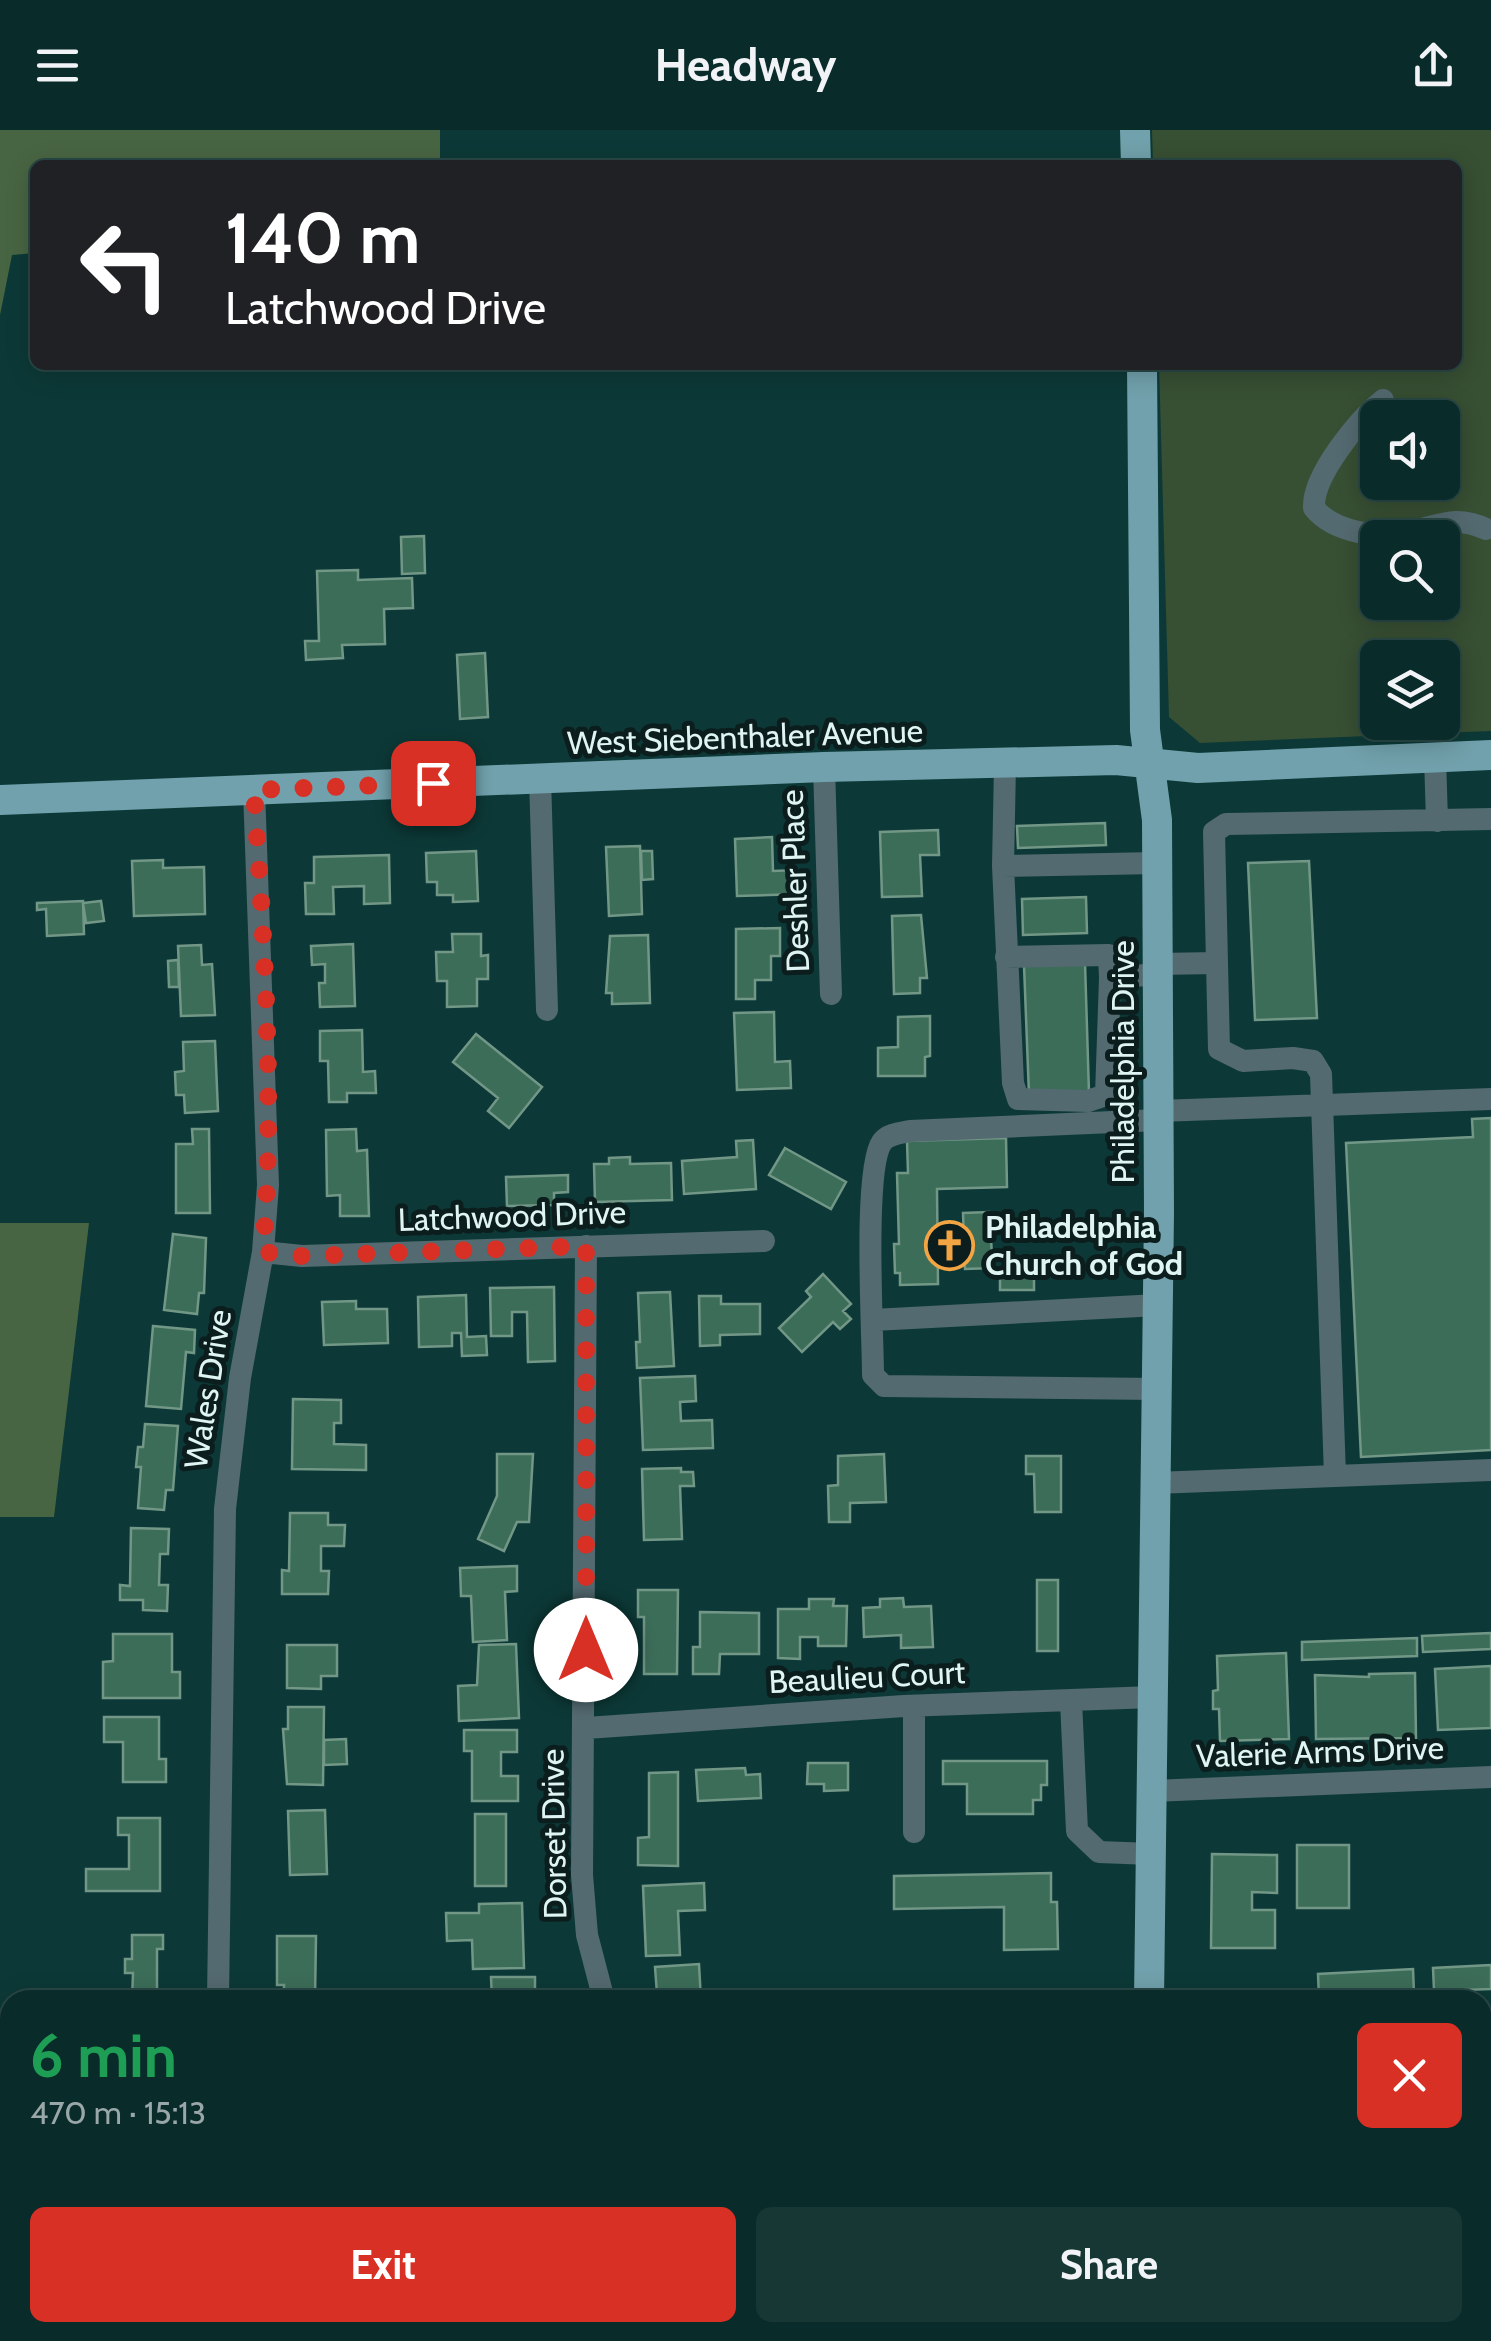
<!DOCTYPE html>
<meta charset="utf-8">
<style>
:root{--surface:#092b29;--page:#173735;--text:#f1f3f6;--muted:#99a7a8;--line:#294746;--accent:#d93025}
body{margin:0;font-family:Cabin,sans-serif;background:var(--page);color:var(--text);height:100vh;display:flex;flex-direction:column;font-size:38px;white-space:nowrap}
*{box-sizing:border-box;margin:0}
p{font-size:32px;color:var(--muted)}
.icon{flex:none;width:55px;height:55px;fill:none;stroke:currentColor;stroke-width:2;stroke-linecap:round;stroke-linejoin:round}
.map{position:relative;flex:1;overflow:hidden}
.side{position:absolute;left:0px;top:1860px;width:1492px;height:352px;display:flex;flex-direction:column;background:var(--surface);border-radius:30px 30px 0 0;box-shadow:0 5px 25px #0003,0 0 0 2px var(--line)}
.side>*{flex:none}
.banner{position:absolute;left:30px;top:30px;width:1432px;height:210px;border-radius:15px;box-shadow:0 5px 25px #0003,0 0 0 2px var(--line);background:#202124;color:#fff;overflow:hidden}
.buttons{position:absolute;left:1360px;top:270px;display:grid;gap:20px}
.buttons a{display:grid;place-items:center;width:100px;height:100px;border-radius:15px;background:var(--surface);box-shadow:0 5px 25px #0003,0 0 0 2px var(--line);font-size:50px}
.pin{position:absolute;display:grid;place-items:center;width:85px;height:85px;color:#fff;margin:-42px;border-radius:20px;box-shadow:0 5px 15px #0006}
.me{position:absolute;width:110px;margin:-55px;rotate:0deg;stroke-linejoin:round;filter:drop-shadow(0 0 8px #0008)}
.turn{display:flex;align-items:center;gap:35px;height:210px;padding:0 30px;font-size:45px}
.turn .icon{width:130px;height:130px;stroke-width:2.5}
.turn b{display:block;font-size:70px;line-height:85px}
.round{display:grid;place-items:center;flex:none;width:105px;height:105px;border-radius:15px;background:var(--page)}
.headline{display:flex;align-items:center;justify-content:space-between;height:170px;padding:0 30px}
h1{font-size:60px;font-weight:800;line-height:75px;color:#1e9e55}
.action{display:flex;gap:20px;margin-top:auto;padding:20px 30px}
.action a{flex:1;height:115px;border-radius:15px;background:var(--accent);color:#fff;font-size:40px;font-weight:800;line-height:115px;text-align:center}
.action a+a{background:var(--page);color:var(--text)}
header{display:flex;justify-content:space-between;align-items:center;height:130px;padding:0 30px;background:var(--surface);font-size:45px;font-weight:800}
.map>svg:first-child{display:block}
.green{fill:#374f33;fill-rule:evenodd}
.forest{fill:#486543}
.building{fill:#3c6d59;stroke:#729787;stroke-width:2.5}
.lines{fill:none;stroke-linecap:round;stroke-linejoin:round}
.minor{stroke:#536a70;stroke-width:22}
.major{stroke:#71a1ac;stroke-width:30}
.route{stroke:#d93025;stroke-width:18;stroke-dasharray:0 32.4}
.labels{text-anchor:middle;stroke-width:10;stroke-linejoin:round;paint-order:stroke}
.street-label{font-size:32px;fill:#dff5f3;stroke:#0b1d1c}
.poi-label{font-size:32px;font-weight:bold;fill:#dff5f3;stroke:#0b1d1c;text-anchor:start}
</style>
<header><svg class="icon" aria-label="menu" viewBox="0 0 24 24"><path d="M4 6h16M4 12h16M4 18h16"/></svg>Headway<svg class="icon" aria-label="share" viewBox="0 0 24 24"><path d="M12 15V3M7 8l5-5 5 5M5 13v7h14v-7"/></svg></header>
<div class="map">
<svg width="1491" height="2211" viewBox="0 0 1491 2211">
<rect width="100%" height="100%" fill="#0c3937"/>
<path class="green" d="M1152 0H1491V601L1200 613 1169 587 1159 235H1458V35H1153ZM1378 288H1442V352H1378ZM1378 408H1442V472H1378ZM1378 528H1442V592H1378Z"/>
<path class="forest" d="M0 0H440V35H35V123L12 125 0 185Z
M0 1093H89L54 1387H0Z
M1483 2003 1491 2005V2211H1224L1228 2202H1482Z"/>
<path class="building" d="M424 406 425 443 402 444 401 407Z
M358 440V450L412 448 413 478 384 479 385 514 342 515 343 528 306 530 305 511H319L317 441Z
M485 523 488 587 460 589 457 525Z
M1105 693 1106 715 1018 718 1017 696Z
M938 700 939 725H920L922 766 882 767 880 702Z
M772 707 773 741 798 740 799 764 737 766 735 709Z
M640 716 642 784 609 786 606 717Z
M476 721 478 771 453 772V765H437V752H427L426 723Z
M641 721H652L653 749 642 750Z
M389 725 390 773 364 774V756L333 757 334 784H306L305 753H314V727Z
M163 730V738L204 737 205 784 134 786 132 731Z
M1309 731 1317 888 1255 890 1248 733Z
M1086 767 1087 803 1023 805 1022 769Z
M83 771 84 804 47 806 46 779 37 780V773Z
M101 771 104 791 86 793 83 773Z
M921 785 927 848H920V863L894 864 892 786Z
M780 798V826H771V850H755V869H736V799Z
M452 804H481V826L488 825V849H477V876L447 877V851H437L436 822H453Z
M648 805 650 873 612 874V863H606L610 806Z
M353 814 355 876 320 877 319 853H325V834L312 835 311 816Z
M201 815 202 835 212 834 215 885 181 886 178 816Z
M178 830 179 857H169L168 831Z
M1085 833 1089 963 1029 965 1024 835Z
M774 882 775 932 790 931 791 958 737 960 734 883Z
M930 886V926L925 927V946H878V918L898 917V887Z
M362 900 363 942 375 941 376 963H347V972H329L328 931H320V901Z
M476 904 542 957 509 998 488 981 498 968 453 932Z
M215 911 218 981 185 983 184 965H176L175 942 184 941 183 912Z
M1491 988V1320L1361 1327 1346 1013 1473 1007 1472 989Z
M192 999H209L210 1083H176V1014H193Z
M356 999 357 1021 367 1020 369 1086H340V1065L327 1066 326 1000Z
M1006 1008 1007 1057 937 1059 938 1154 900 1155V1143H895L894 1114H899L897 1043H908L907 1011Z
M753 1010 756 1059 684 1064 682 1031 737 1027 736 1011Z
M785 1018 846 1052 831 1079 769 1045Z
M630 1027V1034L671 1033 672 1070 595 1072 594 1034H609V1028Z
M568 1045V1062L554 1063V1075L507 1076 506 1047Z
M989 1082 993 1138 965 1139 963 1083Z
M173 1104 206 1108 204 1163H199L197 1184 164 1180Z
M1000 1139 1034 1140V1160H1000Z
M823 1144 851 1174 843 1181 851 1189 840 1199 833 1192 802 1222 779 1198 811 1167 806 1161Z
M554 1157 555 1231 528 1232 527 1182H512V1206H491L490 1158Z
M670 1162 674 1236 637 1238 636 1212H640L638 1163Z
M466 1165 467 1207 486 1206 487 1225 462 1226 461 1203H452V1216L419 1217 418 1167Z
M699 1166H721V1174H760V1204L720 1205V1215L700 1216Z
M356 1171V1179H387L388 1213 324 1215 322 1172Z
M153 1196 195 1200 194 1223 186 1222 181 1279 146 1276Z
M695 1246 696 1271 680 1272 681 1291 712 1290 713 1318 643 1320 640 1248Z
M293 1269 341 1270V1293H334V1314L366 1315V1340L292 1339Z
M145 1294 178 1296 173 1360H166L164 1380 138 1378 141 1337H136L138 1317H143Z
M497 1324H533L529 1392H517L504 1421 478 1409 497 1366Z
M884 1324 886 1372 850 1373V1392H829L828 1356 838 1355V1326Z
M1026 1326H1061V1382H1035L1034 1344H1026Z
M681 1338V1342H693L694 1356H680L682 1409 644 1410 642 1339Z
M290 1383H328V1395H345L344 1416H321V1441H329L328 1464H282V1440L289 1441Z
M131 1398 169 1399 168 1424H160L159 1455H168L167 1481 143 1480V1470H120V1455L130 1456Z
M517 1436V1461L505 1462 507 1510 473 1512 471 1466H461L460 1438Z
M1037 1450H1058V1521H1037Z
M638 1460H678L677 1544H644V1487H638Z
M903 1468 904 1477 931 1476 933 1517 901 1518V1505L864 1507 863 1478 880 1477V1469Z
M809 1469H834L833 1476H847L846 1516H818V1507H800V1529L778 1528V1479H809Z
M700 1482 759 1483V1524H720L719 1544H693V1517H700Z
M1491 1503V1519L1423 1522 1422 1506Z
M113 1504H172V1542H180V1568H103V1532L113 1531Z
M1417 1508V1526L1302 1530V1512Z
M516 1514 519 1588 459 1591 458 1556 477 1555 479 1515Z
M287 1515H337V1546H321V1559L287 1558Z
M1286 1523 1289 1609 1220 1611 1219 1579H1213V1561L1218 1560 1217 1526Z
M1491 1536V1598L1438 1600 1435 1539Z
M1415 1543 1416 1608 1316 1609 1315 1545 1369 1547V1544Z
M288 1577H324L323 1655 287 1654 283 1599H288Z
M104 1587H159V1629H166V1652H123V1612H104Z
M464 1600H517V1622H501V1646H518V1671H472V1621H464Z
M346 1609 347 1634 324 1635V1610Z
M943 1631H1047V1655H1041V1670H1033V1684H967V1654H943Z
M808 1633H848V1660L824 1661V1654H807Z
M745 1638 746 1645 760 1644 761 1668 698 1671 696 1640Z
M678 1642V1736L638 1735V1708L649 1707V1643Z
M325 1680 327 1744 290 1745 288 1681Z
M475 1684H506V1756H475Z
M118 1688H160V1761H86V1739H129V1705H118Z
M1297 1715H1349V1778H1297Z
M1212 1724 1277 1725V1763L1252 1762V1780H1275V1818H1211Z
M1051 1743V1772H1057L1058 1819 1004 1820V1777L894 1779V1746Z
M704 1753 705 1780 678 1781 680 1825 646 1826 643 1756Z
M522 1773 524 1838 473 1839 472 1810 447 1811 446 1783H479V1774Z
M132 1805H163V1819H157V1870L132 1869 133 1843H125V1829H132Z
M277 1806H316L315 1870H284V1855H277Z
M699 1834 701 1870H667V1864H657L655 1837Z
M1491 1835V1859L1434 1861 1433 1838Z
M1413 1839 1414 1863 1319 1869 1318 1844Z
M491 1847H535V1870H492Z
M0 1914 10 1918V1943L5 1955 0 1953Z
M0 2045 10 2046V2084L0 2083Z
M0 2142 10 2143V2180H0Z
M285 2202H327V2211H285Z
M552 2202H585L586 2211H552Z
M726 2202H766V2211H726Z
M963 2202H1012V2211H963Z"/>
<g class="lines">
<path class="minor" d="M1383 270C1359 289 1312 346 1314 378 1334 403 1380 409 1410 402 1441 395 1456 385 1486 399
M1435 627 1437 691
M1005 635 1003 736 1013 953 1018 969 1088 971 1106 965 1110 848 1158 844
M824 637 831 864
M540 648 547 880
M1003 736 1157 733
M1006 827 1109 825 1110 848
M1217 833 1219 919 1243 931 1293 928 1313 931 1321 944 1335 1346
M1157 834 1217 833 1214 702 1226 694 1491 689
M1158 981 1491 969
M586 1116 582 1745 587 1805 604 1870
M263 1122 302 1126 764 1111
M873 1190 1158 1175
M1157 1259 884 1256 873 1245C873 1204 863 1039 882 1012 888 1004 900 1003 910 1001L1158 990
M1155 1353 1491 1340
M1071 1571 1077 1701 1099 1722 1151 1724
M914 1576V1702
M586 1598 904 1576 1153 1567
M1152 1661 1491 1647
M218 1870 225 1379 240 1248 263 1122 268 1055 254 660
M1482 1962 1491 1961
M0 2004 10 2006
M645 2202 646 2211
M214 2211V2202"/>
<path class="major" d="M1135 0 1136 35
M1142 235 1145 600 1157 690 1159 1082 1149 1870
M0 670 824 637 1116 630 1198 638 1491 625
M1145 2211 1146 2202"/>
</g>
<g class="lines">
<path class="route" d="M433 653 254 660C264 812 275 970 263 1122L302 1126 586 1116V1520"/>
</g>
<defs>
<symbol id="church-ring" viewBox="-11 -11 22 22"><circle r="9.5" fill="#0b1d1c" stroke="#f3a443" stroke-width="1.5"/><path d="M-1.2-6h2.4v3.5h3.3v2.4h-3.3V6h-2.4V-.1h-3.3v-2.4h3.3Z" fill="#f3a443"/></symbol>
</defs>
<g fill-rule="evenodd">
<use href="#church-ring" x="922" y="1088" width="55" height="55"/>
</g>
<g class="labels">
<g class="street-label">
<text transform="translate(745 607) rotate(-2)" y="11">West Siebenthaler Avenue</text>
<text transform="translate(795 751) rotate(-92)" y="11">Deshler Place</text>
<text transform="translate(1123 932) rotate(-90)" y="11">Philadelphia Drive</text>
<text transform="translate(512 1086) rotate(-2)" y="11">Latchwood Drive</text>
<text transform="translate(208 1259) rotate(-81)" y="11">Wales Drive</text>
<text transform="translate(867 1547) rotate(-3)" y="11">Beaulieu Court</text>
<text transform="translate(1320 1622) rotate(-2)" y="11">Valerie Arms Drive</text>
<text transform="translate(554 1704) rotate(-91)" y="11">Dorset Drive</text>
</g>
<g class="poi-label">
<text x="985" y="1108">Philadelphia<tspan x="985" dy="37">Church of God</tspan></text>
</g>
</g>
</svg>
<div class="buttons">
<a><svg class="icon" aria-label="sound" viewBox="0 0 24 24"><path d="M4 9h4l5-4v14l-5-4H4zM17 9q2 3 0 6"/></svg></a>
<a><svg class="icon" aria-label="search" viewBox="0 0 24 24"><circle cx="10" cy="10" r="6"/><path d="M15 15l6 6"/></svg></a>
<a><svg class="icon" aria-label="layers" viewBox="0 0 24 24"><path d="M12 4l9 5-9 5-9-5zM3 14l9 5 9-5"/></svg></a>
</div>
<div class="pin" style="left:433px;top:653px;background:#d93025"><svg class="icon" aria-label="arrive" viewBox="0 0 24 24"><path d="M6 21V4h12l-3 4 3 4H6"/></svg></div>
<svg class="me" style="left:586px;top:1520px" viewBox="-20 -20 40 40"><circle r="19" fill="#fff"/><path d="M0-13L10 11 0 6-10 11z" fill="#d93025"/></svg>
<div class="banner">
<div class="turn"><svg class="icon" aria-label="left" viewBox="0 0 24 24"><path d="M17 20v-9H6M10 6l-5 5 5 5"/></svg><div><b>140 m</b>Latchwood Drive</div></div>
</div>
<section class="side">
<div class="headline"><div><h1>6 min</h1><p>470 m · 15:13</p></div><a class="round" style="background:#d93025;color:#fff"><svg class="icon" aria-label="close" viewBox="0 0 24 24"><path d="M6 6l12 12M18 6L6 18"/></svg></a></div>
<div class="action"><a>Exit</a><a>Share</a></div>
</section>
</div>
